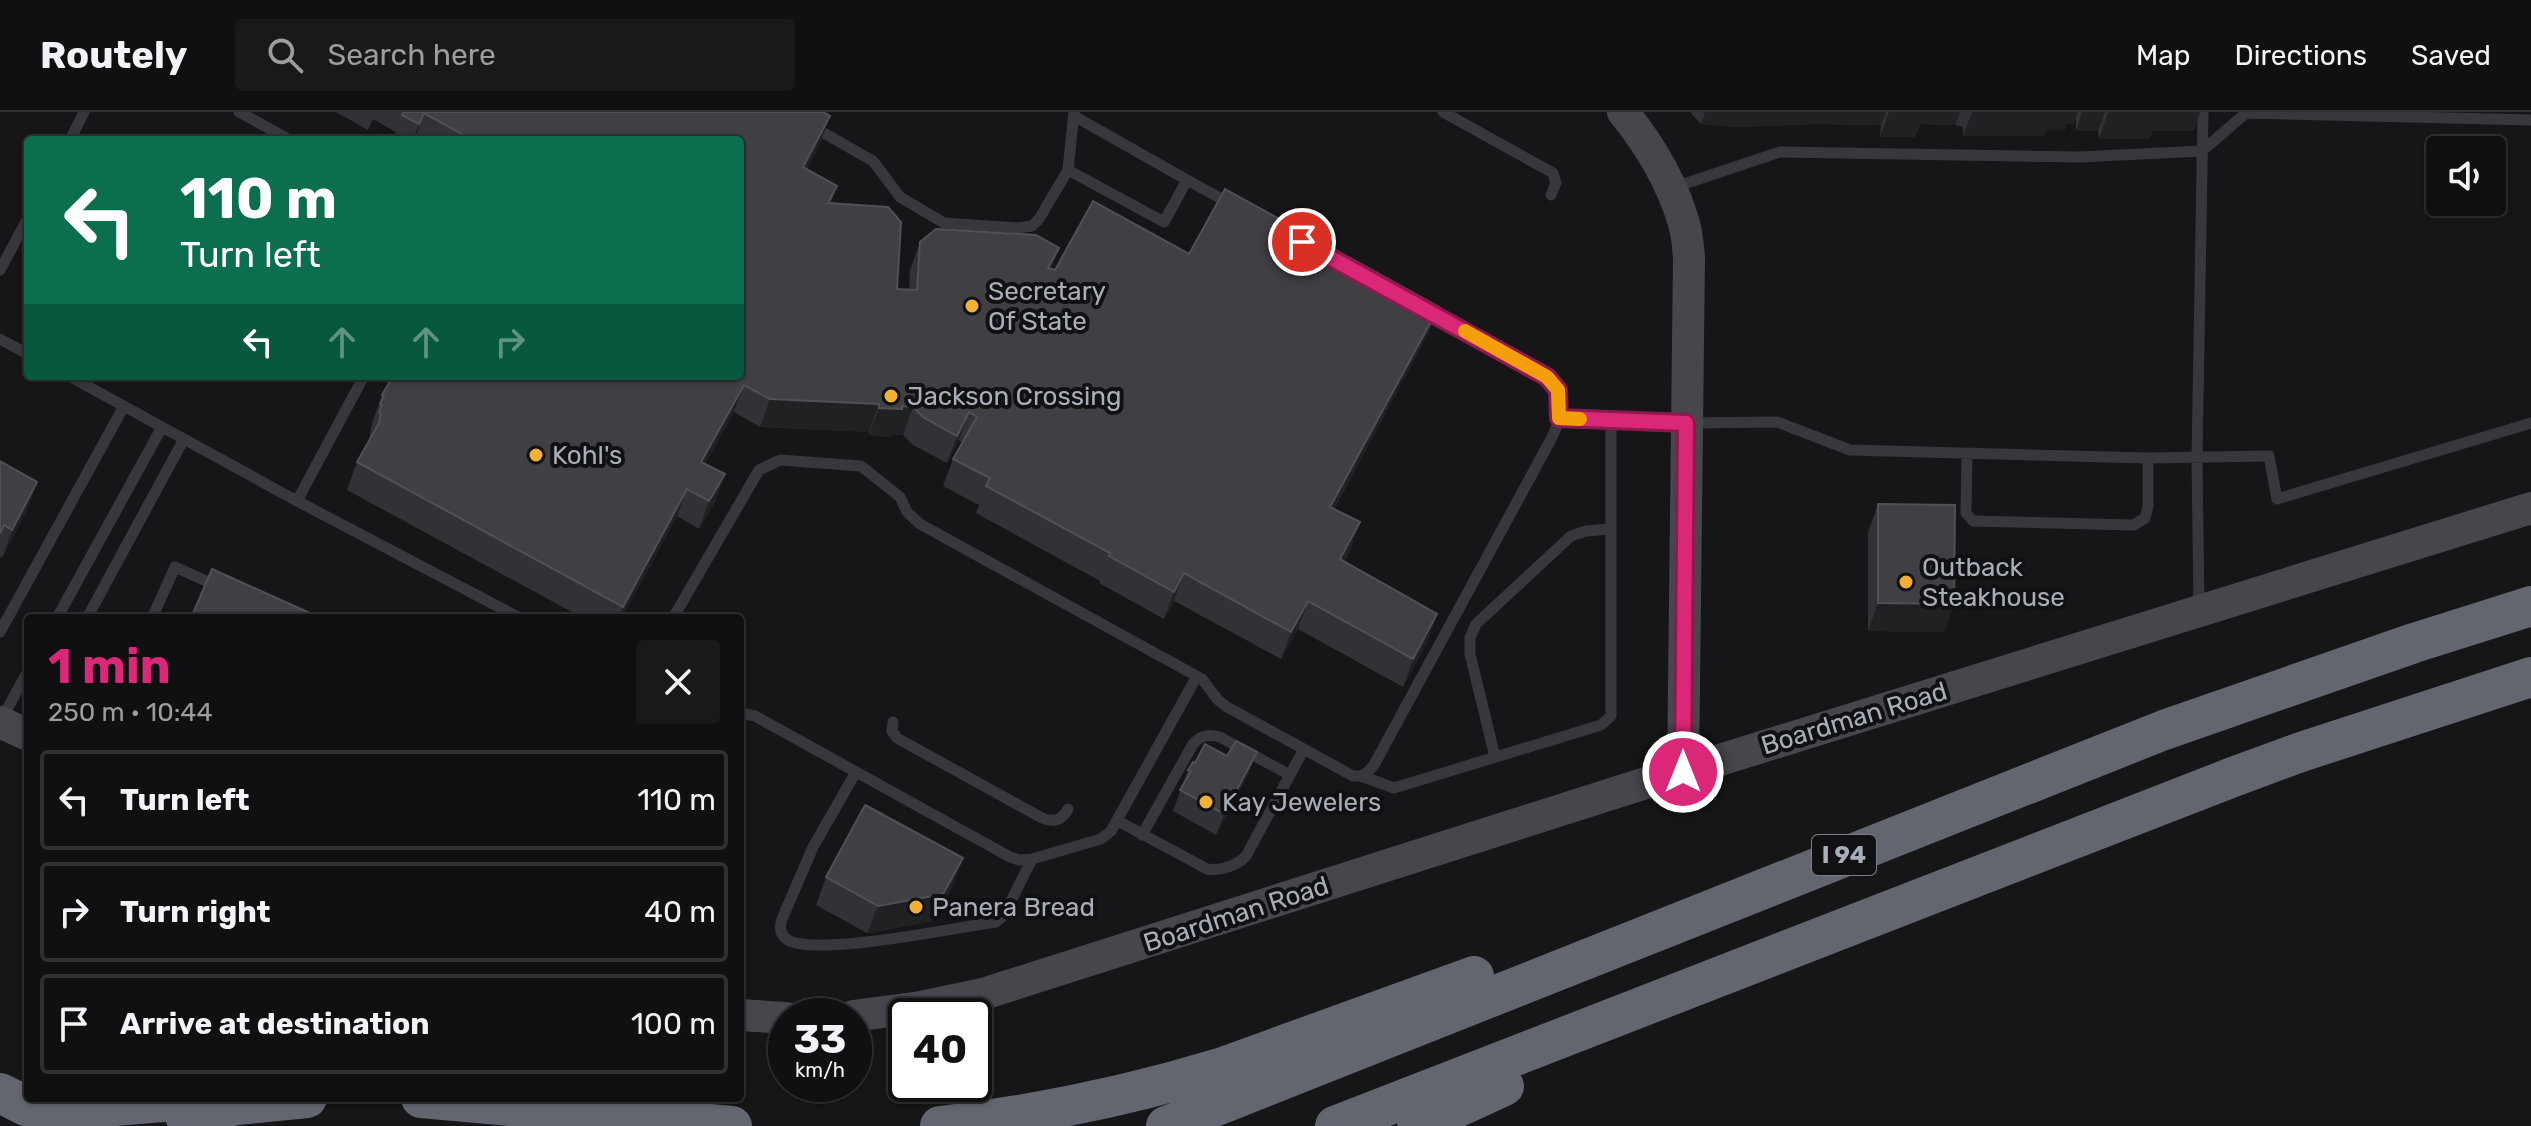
<!DOCTYPE html>
<meta charset="utf-8">
<style>
:root{--surface:#101012;--page:#19191b;--text:#f1f3f6;--muted:#9c9d9f;--line:#303032;--accent:#db2777}
body{margin:0;font-family:Rubik,sans-serif;background:var(--page);color:var(--text);height:100vh;display:flex;flex-direction:column;font-size:30px;white-space:nowrap}
*{box-sizing:border-box;margin:0}
p{font-size:26px;color:var(--muted)}
.icon{flex:none;width:44px;height:44px;fill:none;stroke:currentColor;stroke-width:2;stroke-linecap:round;stroke-linejoin:round}
.map{position:relative;flex:1;overflow:hidden}
.sheet{position:absolute;left:24px;top:502px;width:720px;height:488px;display:flex;flex-direction:column;background:var(--surface);border-radius:8px;box-shadow:0 2px 6px #0004,0 0 0 2px var(--line)}
.sheet>*{flex:none}
.hud{position:absolute;left:24px;top:24px;width:720px;height:244px;border-radius:8px;box-shadow:0 2px 6px #0004,0 0 0 2px var(--line);background:#0b6e4f;color:#fff;overflow:hidden}
.tools{position:absolute;left:2426px;top:24px;display:grid;gap:16px}
.tools a{display:grid;place-items:center;width:80px;height:80px;border-radius:8px;background:var(--surface);box-shadow:0 2px 6px #0004,0 0 0 2px var(--line);font-size:40px}
.speed{position:absolute;left:768px;top:886px;display:flex;gap:16px;font-size:40px;font-weight:700;text-align:center}
.speed>*{display:grid;place-content:center;width:104px;height:104px;border-radius:50%;background:var(--surface);box-shadow:0 2px 6px #0004,0 0 0 2px var(--line);line-height:1}
.speed small{font-size:20px;font-weight:400}
.speed .limit{border:4px solid #111;border-radius:12px;background:#fff;color:#111}
.pin{position:absolute;display:grid;place-items:center;width:68px;height:68px;color:#fff;margin:-34px;border:4px solid #fff;border-radius:50%;box-shadow:0 2px 8px #0007}
.me{position:absolute;width:88px;margin:-44px;rotate:0deg;stroke-linejoin:round;filter:drop-shadow(0 0 6px #0008)}
.turn{display:flex;align-items:center;gap:28px;height:168px;padding:0 24px;font-size:36px}
.turn .icon{width:104px;height:104px;stroke-width:2.5}
.turn b{display:block;font-size:56px;line-height:68px}
.lanes{display:flex;align-items:center;height:76px;padding:0 24px;background:#0003;justify-content:center;gap:40px;direction:ltr}
.lanes .off{opacity:.35}
.round{display:grid;place-items:center;flex:none;width:84px;height:84px;border-radius:8px;background:var(--page)}
.head{display:flex;align-items:center;justify-content:space-between;height:136px;padding:0 24px}
h1{font-size:48px;font-weight:700;line-height:60px;color:var(--accent)}
ul{padding:0;list-style:none}
li{display:flex;align-items:center;gap:24px;height:100px;margin:0 16px 12px;padding:0 8px;border:4px solid var(--line);border-radius:8px}
li div{flex:1}
li b{display:block;font-size:30px}
li em{font-style:normal}
header{display:flex;align-items:center;gap:48px;box-sizing:border-box;height:112px;padding:0 40px;background:var(--surface);border-bottom:2px solid var(--line)}
header strong{font-size:38px}
nav{display:flex;gap:44px;margin-inline-start:auto;font-size:28px}
.search{width:560px;height:72px;background:var(--page);display:flex;align-items:center;gap:20px;box-sizing:border-box;padding:0 28px;border-radius:8px;color:var(--muted);font-size:30px}
.map>svg:first-child{display:block}
.lines{fill:none;stroke-linecap:round;stroke-linejoin:round}
.lane{stroke:#37383d;stroke-width:11}
.secondary{stroke:#45474d;stroke-width:32}
.highway{stroke:#63666e;stroke-width:40}
.wall{fill:#323236}
.shaded-wall{fill:#212124}
.building{fill:#3f3f44;stroke:#4f5156;stroke-width:2}
.route-casing{stroke:#8e194d;stroke-width:20}
.route{stroke:#db2777;stroke-width:14}
.slow{stroke:#f59e0b;stroke-width:14}
.poi-dot{fill:#f2b134;stroke:#111113;stroke-width:3}
.labels{text-anchor:middle;stroke-width:8;stroke-linejoin:round;paint-order:stroke}
.shield{fill:#111113;stroke:#7b7e86;stroke-width:2}
.shield-label{font-size:24px;font-weight:bold;fill:#a8adb8}
.poi-label{font-size:26px;fill:#a8adb8;stroke:#111113;text-anchor:start}
.street-label{font-size:26px;fill:#a8adb8;stroke:#111113}
</style>
<header>
<strong>Routely</strong>
<div class="search"><svg class="icon" aria-label="search" viewBox="0 0 24 24"><circle cx="10" cy="10" r="6"/><path d="M15 15l6 6"/></svg>Search here</div>
<nav><a>Map</a><a>Directions</a><a>Saved</a></nav>
</header>
<div class="map">
<svg width="2531" height="1014" viewBox="0 0 2531 1014">
<rect width="100%" height="100%" fill="#161618"/>
<g class="lines">
<path class="lane" d="M239 0 290 28
M787 0 873 49 900 85 944 111 1018 116 1032 114 1039 107 1068 58 1074 0
M1443 0 1553 61 1556 71 1551 83
M1074 4 1187 68
M70 28 84 0
M1068 58 1164 110 1187 68 1231 92
M1672 76 1780 40 2079 45 2202 39 2246 1 2531 8
M0 158 28 106
M0 227 28 242
M69 264 297 389 520 506
M1559 306 1686 311 1777 310 1850 338 2148 346 2269 344 2277 387 2531 311
M1967 343 1966 401 1973 409 2134 413 2145 406 2148 394V346
M297 389 364 264
M2199 495 2197 347 2203 0
M57 506 162 315
M87 506 184 327
M152 506 175 455 217 474
M673 506 759 358 780 348 861 354 900 385 907 400 920 412 1202 567 1218 588 1227 595 1353 664H1361L1394 676 1601 613 1611 604V308
M0 520 124 294
M740 601 755 604 1010 745 1019 748 1032 747 1101 727 1111 719 1197 564
M1 608 28 559
M893 610 892 619 897 626 1042 706C1054 711 1062 708 1068 697
M1495 645 1470 542V526L1476 512 1571 424 1586 419 1611 417
M856 660 813 735 782 807C779 816 780 823 788 828 815 845 959 815 996 810L1004 803 1032 747
M1361 664 1368 660 1374 653 1550 329C1562 307 1566 284 1547 265L1422 195
M1118 709 1207 757C1220 759 1237 754 1246 744L1304 637
M1142 723 1193 632C1201 623 1209 622 1220 625L1290 663"/>
<path class="secondary" d="M1623 0C1649 32 1671 69 1683 108 1687 120 1688 133 1689 145L1683 660
M0 610 28 623
M740 903 786 906
M853 904 921 895 983 882 1649 670 2531 396"/>
<path class="highway" d="M0 981 26 994 56 999 211 986
M421 986 732 1014
M185 1004 237 993 307 986
M940 1014C1036 1003 1128 984 1220 956L1474 864
M1166 1014 2164 618 2414 531 2531 494
M1335 1014 2233 665 2301 640 2531 565
M1417 1014 1504 974"/>
</g>
<path class="wall" d="M336 0H823L820 32 807 57 837 74 830 92 897 177 909 178 910 158 920 130 1055 158 1189 142 1439 195 1428 222 1334 397 1360 410 1350 438 1344 450 1437 502 1427 530 1403 575 1298 517 1281 547 1174 489 1164 507 1099 471 1100 469 976 401 979 393 943 374 953 347 962 330 959 328 947 351 913 333 903 323 892 322 891 325 869 323V320L760 315 734 300 705 352 725 362 715 390 699 417 677 404 622 506H583L347 378 357 350 369 328 372 311 382 283 740 28H393L396 20 373 7 368 18Z
M1690 0H2200L2194 19H2153L2149 27H2099L2098 19H2076V6L2074 12 2067 11 2065 18H2047L2044 24H1963V15L1955 13 1920 12 1915 25H1880L1881 13 1816 12 1738 15 1701 12Z
M0 349 37 370 27 398 2 446 0 444Z
M1878 392 1954 492 1944 520 1868 519V420Z
M1188 658 1249 661 1216 723 1173 699Z
M826 765 953 774 933 809 867 821 816 793Z"/>
<path class="shaded-wall" d="M1705 0H1886L1881 13 1816 12 1738 15 1701 12Z
M1889 0H1960L1955 13 1920 12 1915 25H1880Z
M1972 0H2078L2074 12 2067 11 2065 18H2047L2044 24H1963Z
M2082 0H2105L2098 19H2076Z
M2108 0H2200L2194 19H2153L2149 27H2099Z
M424 1 415 28H413L419 12Z
M830 4 820 32 793 83 803 55Z
M1059 136 1049 164 1048 156Z
M1439 195 1428 222 1320 422 1330 395Z
M744 273 734 300 691 378 701 350Z
M770 287 879 292 869 320 760 315Z
M902 294 913 295 903 323 892 322 891 325 869 323 879 296Z
M969 300 959 328 947 351 957 324Z
M725 362 715 390 699 417 709 389Z
M37 370 27 398 2 446 12 418Z
M687 377 677 404 622 506H619L623 495Z
M1360 410 1350 438 1330 475 1340 447Z
M1184 461 1174 489 1164 507 1174 480Z
M1308 489 1298 517 1281 547 1291 520Z
M1878 491 1954 492 1944 520 1868 519Z
M1437 502 1427 530 1403 575 1413 547Z
M1257 640 1249 661 1216 723 1224 702Z
M963 746 953 774 933 809 867 821 878 794Z"/>
<path class="building" d="M404 0H823L830 4 803 55 837 74 828 91 888 95 901 110 897 177 917 178 920 130 936 117 1036 123 1059 136 1048 156 1055 158 1093 89 1189 142 1225 77 1439 195 1330 395 1360 410 1340 447 1437 502 1413 547 1308 489 1291 520 1184 461 1174 480 1109 444 1110 441 986 374 990 366 953 347 977 305 969 300 957 324 923 305 913 295 902 294V297L879 296V292L770 287 744 273 701 350 725 362 709 389 687 377 623 495 357 350 379 311 381 302 379 300 382 293 380 292 384 284 382 283 393 264H740V28H458L462 22 424 1 419 12 402 3Z
M0 349 37 370 12 418 4 413 0 421Z
M1878 392 1955 393 1954 492 1878 491Z
M212 457 321 506H191Z
M1236 629 1257 640 1224 702 1180 678 1191 659 1188 658 1193 650 1195 651 1205 632 1227 644Z
M865 693 963 746 943 782 878 794 826 765Z"/>
<g class="lines">
<defs>
<path id="route" d="M1302 130 1547 265 1558 278 1559 306 1686 311 1683 660"/>
</defs>
<use href="#route" class="route-casing"/>
<use href="#route" class="route"/>
<path class="slow" d="M1465 219 1547 265 1558 278 1559 306 1580 307"/>
</g>
<g class="poi-dot">
<circle cx="972" cy="194" r="8"/>
<circle cx="891" cy="284" r="8"/>
<circle cx="536" cy="343" r="8"/>
<circle cx="1906" cy="470" r="8"/>
<circle cx="1206" cy="690" r="8"/>
<circle cx="916" cy="795" r="8"/>
</g>
<g class="labels">
<rect class="shield" x="1812" y="723" width="64" height="40" rx="6"/>
<g class="shield-label">
<text x="1844" y="751">I 94</text>
</g>
<g class="poi-label">
<text x="988" y="188">Secretary<tspan x="988" dy="30">Of State</tspan></text>
<text x="907" y="293">Jackson Crossing</text>
<text x="552" y="352">Kohl's</text>
<text x="1922" y="464">Outback<tspan x="1922" dy="30">Steakhouse</tspan></text>
<text x="1222" y="699">Kay Jewelers</text>
<text x="932" y="804">Panera Bread</text>
</g>
<g class="street-label">
<text transform="translate(1854 606) rotate(-17)" y="9">Boardman Road</text>
<text transform="translate(1236 802) rotate(-18)" y="9">Boardman Road</text>
</g>
</g>
</svg>
<div class="tools">
<a><svg class="icon" aria-label="sound" viewBox="0 0 24 24"><path d="M4 9h4l5-4v14l-5-4H4zM17 9q2 3 0 6"/></svg></a>
</div>
<div class="speed"><div>33<small>km/h</small></div><div class="limit">40</div></div>
<div class="pin" style="left:1302px;top:130px;background:#d93025"><svg class="icon" aria-label="arrive" viewBox="0 0 24 24"><path d="M6 21V4h12l-3 4 3 4H6"/></svg></div>
<svg class="me" style="left:1683px;top:660px" viewBox="-20 -20 40 40"><circle r="17" fill="#db2777" stroke="#fff" stroke-width="3"/><path d="M0-11L8 9 0 5-8 9z" fill="#fff"/></svg>
<div class="hud">
<div class="turn"><svg class="icon" aria-label="left" viewBox="0 0 24 24"><path d="M17 20v-9H6M10 6l-5 5 5 5"/></svg><div><b>110 m</b>Turn left</div></div>
<div class="lanes"><svg class="icon" aria-label="left" viewBox="0 0 24 24"><path d="M17 20v-9H6M10 6l-5 5 5 5"/></svg><svg class="icon off" aria-label="ahead" viewBox="0 0 24 24"><path d="M12 20V5M6 11l6-6 6 6"/></svg><svg class="icon off" aria-label="ahead" viewBox="0 0 24 24"><path d="M12 20V5M6 11l6-6 6 6"/></svg><svg class="icon off" aria-label="right" viewBox="0 0 24 24"><path d="M7 20v-9h11M14 6l5 5-5 5"/></svg></div>
</div>
<section class="sheet">
<div class="head"><div><h1>1 min</h1><p>250 m · 10:44</p></div><a class="round"><svg class="icon" aria-label="close" viewBox="0 0 24 24"><path d="M6 6l12 12M18 6L6 18"/></svg></a></div>
<ul>
<li><svg class="icon" aria-label="left" viewBox="0 0 24 24"><path d="M17 20v-9H6M10 6l-5 5 5 5"/></svg><div><b>Turn left</b></div><em>110 m</em></li>
<li><svg class="icon" aria-label="right" viewBox="0 0 24 24"><path d="M7 20v-9h11M14 6l5 5-5 5"/></svg><div><b>Turn right</b></div><em>40 m</em></li>
<li><svg class="icon" aria-label="arrive" viewBox="0 0 24 24"><path d="M6 21V4h12l-3 4 3 4H6"/></svg><div><b>Arrive at destination</b></div><em>100 m</em></li>
</ul>
</section>
</div>
